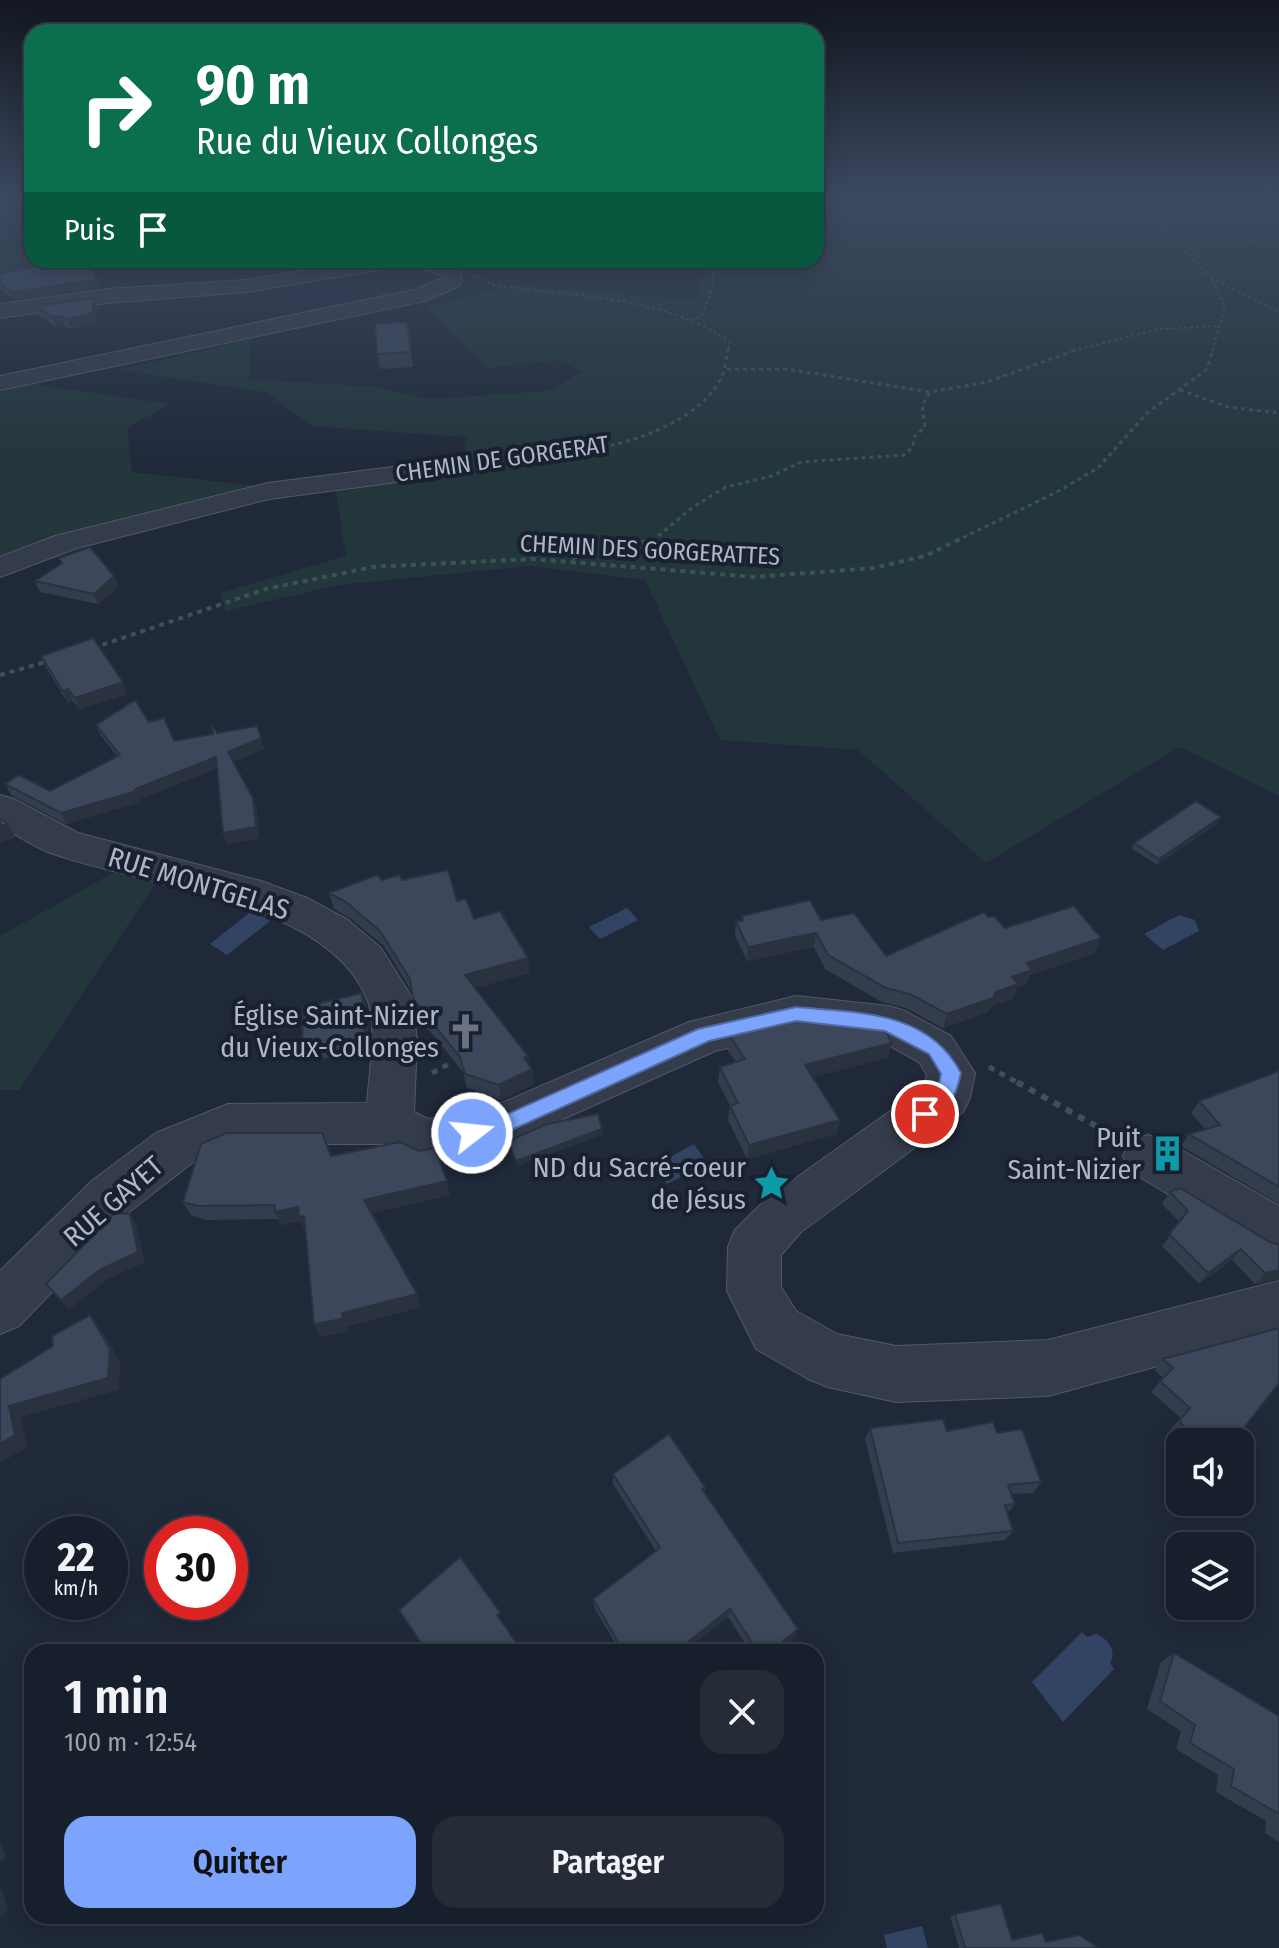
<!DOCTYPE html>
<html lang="fr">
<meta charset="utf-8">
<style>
:root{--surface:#181f2c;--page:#252c38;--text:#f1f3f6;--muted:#9fa2a9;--line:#363d48;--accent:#7da4fd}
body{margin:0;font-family:"Fira Sans Condensed",sans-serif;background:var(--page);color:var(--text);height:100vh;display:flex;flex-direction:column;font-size:30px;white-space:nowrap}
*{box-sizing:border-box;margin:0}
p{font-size:26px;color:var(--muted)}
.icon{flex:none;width:44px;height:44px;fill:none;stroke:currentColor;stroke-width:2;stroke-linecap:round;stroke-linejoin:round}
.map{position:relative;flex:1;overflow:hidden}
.side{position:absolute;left:24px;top:1644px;width:800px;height:280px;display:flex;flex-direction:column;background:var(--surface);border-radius:24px;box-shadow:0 4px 20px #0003,0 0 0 2px var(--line)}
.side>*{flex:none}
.banner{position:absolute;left:24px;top:24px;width:800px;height:244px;border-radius:24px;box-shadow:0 4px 20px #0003,0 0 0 2px var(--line);background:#0b6e4f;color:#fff;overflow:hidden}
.tools{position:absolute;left:1166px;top:1428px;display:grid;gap:16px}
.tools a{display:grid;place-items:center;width:88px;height:88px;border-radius:16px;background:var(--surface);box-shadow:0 4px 20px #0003,0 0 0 2px var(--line);font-size:40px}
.speed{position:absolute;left:24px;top:1516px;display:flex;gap:16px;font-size:40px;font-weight:700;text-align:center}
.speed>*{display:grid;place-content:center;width:104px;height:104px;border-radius:50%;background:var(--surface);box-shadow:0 4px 20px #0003,0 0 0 2px var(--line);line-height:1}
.speed small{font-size:20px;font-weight:400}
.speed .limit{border:12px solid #d22;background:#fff;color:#111}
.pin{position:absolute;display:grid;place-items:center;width:68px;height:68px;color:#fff;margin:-34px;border:4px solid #fff;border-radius:50%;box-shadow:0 2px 8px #0007}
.me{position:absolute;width:88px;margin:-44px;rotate:74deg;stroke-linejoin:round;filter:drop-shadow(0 0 6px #0008)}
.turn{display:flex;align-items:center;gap:28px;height:168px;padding:0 40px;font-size:36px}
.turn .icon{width:104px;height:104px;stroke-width:2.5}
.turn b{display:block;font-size:56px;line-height:68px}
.then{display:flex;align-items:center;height:76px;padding:0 40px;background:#0003;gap:16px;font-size:30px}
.round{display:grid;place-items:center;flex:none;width:84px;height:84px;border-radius:24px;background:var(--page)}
.summary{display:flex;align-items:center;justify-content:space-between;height:136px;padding:0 40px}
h1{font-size:48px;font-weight:600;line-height:60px}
.primary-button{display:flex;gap:16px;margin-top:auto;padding:16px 40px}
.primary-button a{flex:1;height:92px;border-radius:24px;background:var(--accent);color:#111;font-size:32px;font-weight:600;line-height:92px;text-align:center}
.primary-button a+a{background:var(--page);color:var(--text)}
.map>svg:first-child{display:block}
.green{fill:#22363b}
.water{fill:#324363}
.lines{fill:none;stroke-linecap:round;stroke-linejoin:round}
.minor-casing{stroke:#515968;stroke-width:2}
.path-far4{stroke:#3d5256;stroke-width:2;stroke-dasharray:3 3;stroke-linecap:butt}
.path-far3{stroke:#3d5256;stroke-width:3;stroke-dasharray:4 4;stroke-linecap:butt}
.path-far2{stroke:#3d5256;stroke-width:4;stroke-dasharray:5 5;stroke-linecap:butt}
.path-far1{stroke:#3d5256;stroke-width:5;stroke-dasharray:6 6;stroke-linecap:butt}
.path{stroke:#3d5256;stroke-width:6;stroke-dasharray:7 7;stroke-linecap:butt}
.minor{fill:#343b4a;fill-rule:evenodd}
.wall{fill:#343d4e}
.shaded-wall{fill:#2a3240}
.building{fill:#3c475b;stroke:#2a3240;stroke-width:2}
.route{fill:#7da4fd;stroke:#516ba4;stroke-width:2}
.labels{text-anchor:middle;stroke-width:8;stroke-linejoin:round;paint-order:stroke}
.far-street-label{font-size:24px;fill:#aeb6c7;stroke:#19202f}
.street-label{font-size:28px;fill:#aeb6c7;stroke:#19202f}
.poi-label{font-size:28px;fill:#aeb6c7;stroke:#19202f;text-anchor:end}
</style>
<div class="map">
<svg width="1279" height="1948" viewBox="0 0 1279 1948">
<rect width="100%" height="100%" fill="#20293a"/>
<path class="green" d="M816 199H1279V796L1180 747 986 863 858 750 720 740 645 580 530 566 339 585 226 611 220 593 346 556 335 488 464 474 466 437 312 426 265 392 118 370 249 340 250 379 375 387 430 399 548 391 582 372 559 360 488 368 425 308 517 285 695 301 705 271 657 266 705 264 702 260H816Z
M0 207 32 209V260H64L0 273Z
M30 384 170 404 127 428 132 472 270 487 0 560V392Z
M116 871 157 881 19 1090H0V936Z"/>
<path class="water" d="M627 908 638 920 600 939 589 927Z
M253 910 270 921 227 955 210 944Z
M1179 915 1195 920 1199 931 1163 950 1144 934Z
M694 1144 707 1163 667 1184 653 1166Z
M1082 1632 1087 1637 1096 1634C1109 1639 1117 1651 1110 1663L1114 1669 1063 1722 1032 1682Z
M922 1926 928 1948H887L884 1935Z"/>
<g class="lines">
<defs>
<path id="minor" d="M366 260H444L460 269 462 281 459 286 425 301 0 390V376L418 289 441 278V275L409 265 247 292 107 303 0 318V304L107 289 247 280Z
M447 460 457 462 461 468 457 474 269 499 77 548 0 577V557L55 536 268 483Z
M0 795 14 799 78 833 261 881 307 898 348 920 381 948 411 996 417 1039 414 1112 428 1119 490 1108 689 1022 796 996 889 1006 905 1011 951 1036 975 1073 970 1098 963 1112 801 1232 781 1255V1287L796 1311 837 1334 896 1346 1048 1340 1279 1281V1333L1048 1396 896 1402 828 1387 808 1379 756 1349 727 1291 728 1247 735 1230 765 1200 924 1087 927 1075 919 1062 881 1041 796 1032 715 1051 496 1149 424 1162 383 1144H232L192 1163 129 1212 19 1326 0 1334V1271L93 1180 156 1133 228 1104 367 1103C369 1075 378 1024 367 999 326 898 138 886 48 852 31 845 16 835 0 825Z
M1148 1135 1166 1141 1279 1206V1257L1260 1250 1130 1171 1123 1156 1130 1141Z"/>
</defs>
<use href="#minor" class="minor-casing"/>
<path class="path-far4" d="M1145 199 1153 208 1155 219 1211 277 1225 308 1212 351
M0 203 32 205
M0 215 32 212
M1183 250 1279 237
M476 276 494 285C572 297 664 295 730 342L728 351
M1211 278 1279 312
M691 320 702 316 712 287 714 260
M1073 351 1159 329 1218 326"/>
<path class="path-far3" d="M727 369H786L930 392 987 382 1079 349
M1180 390 1228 407 1279 413
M476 465C550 457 679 450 721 379 725 370 726 358 728 349
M652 541 693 507 726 487 772 476 801 462 904 455 913 447 914 437 925 427 922 405 930 392
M956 541 1057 492 1098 468 1147 413 1206 370 1213 349"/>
<path class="path-far2" d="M572 558 655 539
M93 648 266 589 373 567 533 559 755 577 874 568 925 556 960 539
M0 675 49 661"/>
<path class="path-far1" d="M989 1067 1020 1084
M432 1073 449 1064"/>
<path class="path" d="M1017 1082 1114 1136"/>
<use href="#minor" class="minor"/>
</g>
<path class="wall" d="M0 274 97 280 99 287 15 299 0 289Z
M94 298 97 307 96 323 71 329 64 326 56 327 39 316 36 306Z
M407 322 413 367 380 369 377 354Z
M59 558 114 576 118 587 98 604 40 592 35 581 61 563Z
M41 656 127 694 80 709 73 701 68 703 46 668Z
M149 722 174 741 257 726 264 749 233 762 257 809 259 838 227 844 217 768 140 799 141 802 66 824 11 795 5 784 50 791 117 756 101 736 96 725Z
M1218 823 1157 865 1132 849 1134 843Z
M382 880H402L457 901 474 919 528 958 529 973 475 988 528 1056 529 1066 532 1069 534 1084 501 1100 467 1088 463 1072 416 1014 412 992 384 946 350 918 334 909 329 893Z
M742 916 821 920 886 956 988 917 1005 928 1095 953 1030 975 1026 984 1017 987 1013 999 991 1006 988 1012 943 1028 906 1008 882 1002 825 969 814 947 747 961 735 936 736 922 742 921Z
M362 993 366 1005 369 1052 306 1061 302 1050Z
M730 1036 888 1058 813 1077 840 1120 836 1134 747 1159 728 1120 730 1105 718 1082 720 1067 736 1062 728 1051Z
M1279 1071V1204L1181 1146 1189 1134 1205 1129 1191 1113 1199 1101Z
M331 1156 450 1195 371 1213 421 1307 347 1326 348 1331 320 1337 314 1324 305 1230 301 1221 281 1225 278 1219 206 1220 191 1215 183 1202Z
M1170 1192 1268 1241 1279 1279 1255 1284 1232 1260 1199 1284 1162 1246 1180 1222 1162 1204Z
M1279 1328 1233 1442H1181L1169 1431 1181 1418 1151 1392 1163 1378 1155 1370 1163 1359Z
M870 1428 997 1433 1041 1482 1033 1493 1011 1494 1015 1504 1007 1514 1013 1531 1005 1540 893 1553 865 1439Z
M613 1474 705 1487V1493L795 1637 776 1652H751L728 1617 683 1652H620L594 1607 593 1599 656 1551 613 1484Z
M1174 1653 1279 1716V1842L1265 1833 1266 1821 1216 1792 1218 1775 1176 1749 1181 1731 1147 1709 1161 1662Z
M1001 1904 1012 1939 1046 1942 1079 1935 1099 1948H959L950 1916Z"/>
<path class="shaded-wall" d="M97 280 99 287 15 299 12 292Z
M94 298 97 307 96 323 71 329 68 319Z
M61 316 64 326 56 327 52 317Z
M114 576 118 587 98 604 94 594Z
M123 682 127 694 80 709 75 698Z
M68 689 73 701 68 703 63 691Z
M261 738 264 749 231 763 228 752Z
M216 757 219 767 140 799 141 802 66 824 61 813 135 789Z
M253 798 257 809 259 838 227 844 223 833Z
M1221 817 1218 823 1157 865 1159 859Z
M8 824 16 838 0 843V826Z
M816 933 814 947 747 961 748 947Z
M1101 938 1095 953 1030 975 1026 984 1017 987 1013 999 991 1006 988 1012 943 1028 947 1014 996 992 1027 963Z
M528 958 529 973 467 990 465 975Z
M362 993 366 1005 369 1052 365 1041Z
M892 1043 888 1058 803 1080 805 1065Z
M528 1056 530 1070 532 1069 534 1084 501 1100 499 1085 524 1058Z
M840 1120 836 1134 747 1159 749 1145Z
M602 1129V1135L517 1166 516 1161Z
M447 1181 450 1195 369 1214 364 1200Z
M298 1207 304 1216 305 1231 301 1221 281 1225 275 1212Z
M130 1214 136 1224 145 1262 108 1279 69 1310 61 1300Z
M1241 1249 1232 1260 1199 1284 1208 1273Z
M1279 1270V1279L1255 1284 1265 1273Z
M417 1294 421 1307 347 1326 348 1331 320 1337 314 1324 342 1313Z
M90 1315 100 1328 120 1361 119 1390 21 1417 27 1447 0 1463V1444L9 1406Z
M730 1609 728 1617 683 1652H675Z
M798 1629 795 1637 776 1652H770Z
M0 1841 6 1857 0 1862Z
M0 1886 9 1910 0 1918Z
M152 1916H167L160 1922 147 1920Z"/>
<path class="building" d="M69 260H85L97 280 12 292 0 284V274Z
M94 298 93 313 68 319 61 316 52 317 36 306Z
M407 322 411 352 377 354 375 324Z
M90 547 114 576 94 594 35 581 62 563 59 558Z
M93 638 123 682 75 698 68 689 63 691 41 656Z
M135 700 149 722 164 718 174 741 213 734 212 724 217 733 257 726 261 738 228 752 253 798 256 827 223 833 216 757 135 789 137 791 61 813 5 784 19 775 50 791 120 755 96 725Z
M1196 801 1221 817 1159 859 1134 843Z
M0 818 8 824 0 826Z
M448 870 457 901 466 899 474 919 500 911 528 958 465 975 528 1056 524 1058 532 1069 499 1085 465 1074 460 1057 413 999 410 979 380 931 346 902 329 893 377 875 382 880 400 875 402 880Z
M810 900 821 920 854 913 886 956 984 912 988 917 994 916 1005 928 1074 906 1101 938 1027 963 1032 970 1012 977 1018 984 996 992 993 998 947 1014 910 994 886 988 828 955 816 933 748 947 736 922 743 920 742 916Z
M362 993 365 1041 302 1050 303 1007Z
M799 1020 885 1030 892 1043 805 1065 840 1120 749 1145 730 1106 738 1103 720 1067 745 1059 730 1036Z
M1279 1071V1187L1189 1134 1220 1125 1199 1101Z
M598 1114 602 1129 516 1161 508 1141 547 1124Z
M226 1133H322L331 1156 400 1142 419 1151 435 1148 447 1181 364 1200 417 1294 342 1313 343 1319 314 1324 304 1216 299 1217 298 1207 275 1212V1205L198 1206 183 1202 201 1144Z
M1180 1188 1268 1241 1279 1245V1270L1265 1273 1241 1249 1208 1273 1169 1234 1188 1211 1170 1192Z
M115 1213 130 1214 138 1252 101 1269 61 1300 46 1284Z
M90 1315 110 1349 108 1378 9 1406 15 1435 0 1444V1379L53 1346 52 1336Z
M1279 1328V1383L1233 1442H1201L1179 1421 1190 1408 1160 1381 1173 1368 1163 1359Z
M943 1419 947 1431 993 1422 997 1433 1022 1429 1041 1482 1008 1485 1015 1504 1005 1505 1013 1531 898 1543 870 1428Z
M669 1434 705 1487 702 1489 798 1629 770 1652H758L730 1609 675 1652H664L660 1646 653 1652H624L593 1599 660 1548 613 1474Z
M460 1557 500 1612 497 1615 523 1652H427L399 1610Z
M1174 1653 1279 1716V1814L1231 1786 1234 1769 1190 1743 1195 1725 1160 1701Z
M1001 1904 1012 1940 1042 1933 1046 1942 1079 1935 1099 1948H965L955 1914Z"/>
<linearGradient id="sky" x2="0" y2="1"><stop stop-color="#121720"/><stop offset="0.42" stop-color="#3c4960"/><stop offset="1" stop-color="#3c4960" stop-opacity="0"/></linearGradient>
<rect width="1279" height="471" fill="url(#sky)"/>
<path class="route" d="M796 1007C858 1013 928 1010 961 1073 957 1092 945 1129 918 1120L915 1114 937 1093 941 1074 929 1054 885 1031 796 1021 709 1041 496 1137 472 1141 465 1139 462 1133 465 1127 494 1120 698 1029Z"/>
<defs>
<symbol id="church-bare" viewBox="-9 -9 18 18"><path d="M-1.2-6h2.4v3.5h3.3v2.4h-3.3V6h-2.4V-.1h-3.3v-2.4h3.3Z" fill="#6b7280" stroke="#19202f" stroke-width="2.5" paint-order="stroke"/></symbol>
<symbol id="building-bare" viewBox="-9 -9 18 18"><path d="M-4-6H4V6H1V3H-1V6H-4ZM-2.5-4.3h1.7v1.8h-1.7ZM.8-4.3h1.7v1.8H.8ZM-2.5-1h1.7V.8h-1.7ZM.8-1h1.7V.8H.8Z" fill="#0f9aa8" stroke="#19202f" stroke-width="2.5" paint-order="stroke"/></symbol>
<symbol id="sight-bare" viewBox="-9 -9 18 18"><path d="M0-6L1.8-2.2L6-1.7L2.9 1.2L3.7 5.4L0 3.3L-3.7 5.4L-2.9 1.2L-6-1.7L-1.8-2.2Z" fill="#0f9aa8" stroke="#19202f" stroke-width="2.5" paint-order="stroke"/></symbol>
</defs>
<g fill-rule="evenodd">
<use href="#church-bare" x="440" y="1006" width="51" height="51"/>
<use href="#building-bare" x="1142" y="1128" width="51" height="51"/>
<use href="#sight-bare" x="746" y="1158" width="51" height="51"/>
</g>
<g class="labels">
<g class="far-street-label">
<text transform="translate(502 459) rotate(-8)" y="8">CHEMIN DE GORGERAT</text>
<text transform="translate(650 550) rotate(3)" y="8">CHEMIN DES GORGERATTES</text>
</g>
<g class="street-label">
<text transform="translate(199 883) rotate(17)" y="10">RUE MONTGELAS</text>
<text transform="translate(113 1201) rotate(-41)" y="10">RUE GAYET</text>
</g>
<g class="poi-label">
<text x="439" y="1025">Église Saint-Nizier<tspan x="439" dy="32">du Vieux-Collonges</tspan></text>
<text x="1141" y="1147">Puit<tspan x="1141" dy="32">Saint-Nizier</tspan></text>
<text x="746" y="1177">ND du Sacré-coeur<tspan x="746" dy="32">de Jésus</tspan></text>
</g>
</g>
</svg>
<div class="tools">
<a><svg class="icon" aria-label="sound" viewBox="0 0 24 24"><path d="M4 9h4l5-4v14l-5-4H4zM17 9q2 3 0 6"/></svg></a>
<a><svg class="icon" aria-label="layers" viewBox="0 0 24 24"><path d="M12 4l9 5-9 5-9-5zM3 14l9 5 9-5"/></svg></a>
</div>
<div class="speed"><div>22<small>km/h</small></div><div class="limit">30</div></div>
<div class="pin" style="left:925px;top:1114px;background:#d93025"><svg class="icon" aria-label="arrive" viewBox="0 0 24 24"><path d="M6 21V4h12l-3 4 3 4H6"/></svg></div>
<svg class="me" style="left:472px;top:1133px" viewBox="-20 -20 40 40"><circle r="17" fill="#7da4fd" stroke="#fff" stroke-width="3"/><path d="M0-11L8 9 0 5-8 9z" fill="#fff"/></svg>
<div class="banner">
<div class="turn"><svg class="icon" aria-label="right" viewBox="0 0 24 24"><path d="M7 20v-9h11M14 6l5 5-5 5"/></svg><div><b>90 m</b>Rue du Vieux Collonges</div></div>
<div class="then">Puis<svg class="icon" aria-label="arrive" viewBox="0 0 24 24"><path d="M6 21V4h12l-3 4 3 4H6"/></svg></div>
</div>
<section class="side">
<div class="summary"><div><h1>1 min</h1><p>100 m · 12:54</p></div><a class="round"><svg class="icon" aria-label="close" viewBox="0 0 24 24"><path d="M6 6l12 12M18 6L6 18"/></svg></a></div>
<div class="primary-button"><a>Quitter</a><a>Partager</a></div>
</section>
</div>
